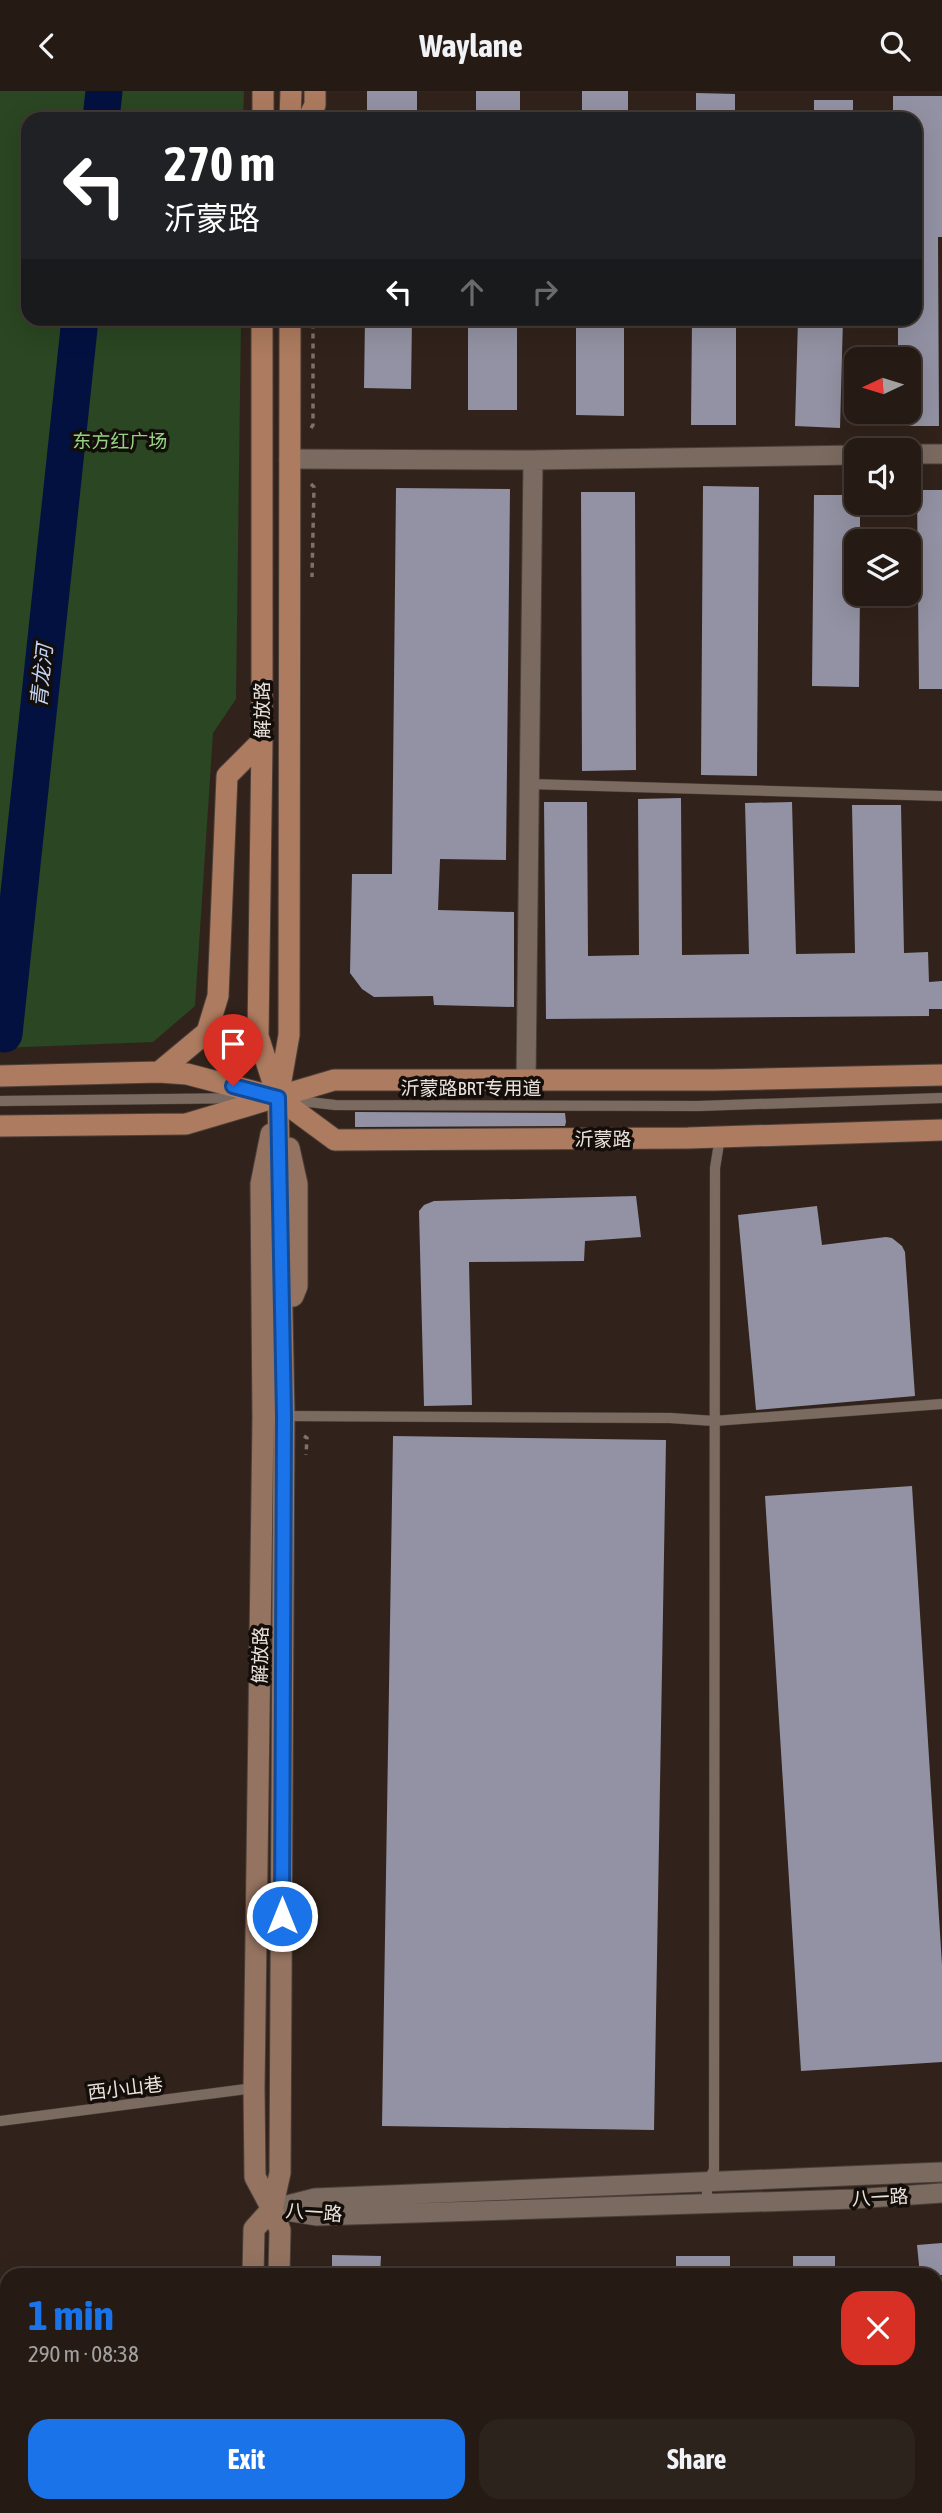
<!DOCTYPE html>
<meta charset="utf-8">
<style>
:root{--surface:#251a14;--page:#2d231d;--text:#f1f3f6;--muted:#a3a1a0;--line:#423834;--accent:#1a73e8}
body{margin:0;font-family:"Asap Condensed","Noto Sans SC",sans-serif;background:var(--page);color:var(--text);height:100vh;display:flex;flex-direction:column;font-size:26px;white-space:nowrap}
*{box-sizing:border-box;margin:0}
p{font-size:23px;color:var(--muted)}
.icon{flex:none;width:38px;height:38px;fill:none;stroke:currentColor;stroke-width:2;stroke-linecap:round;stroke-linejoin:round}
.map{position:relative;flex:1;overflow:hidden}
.drawer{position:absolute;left:0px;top:2177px;width:943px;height:245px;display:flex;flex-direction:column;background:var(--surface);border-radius:21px 21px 0 0;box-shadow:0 7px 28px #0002,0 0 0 2px var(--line)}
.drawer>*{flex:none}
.banner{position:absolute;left:21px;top:21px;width:901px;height:214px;border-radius:21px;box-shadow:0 7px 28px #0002,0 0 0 2px var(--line);background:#202124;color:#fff;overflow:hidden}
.needle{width:46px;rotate:266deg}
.tools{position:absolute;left:844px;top:256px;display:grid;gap:14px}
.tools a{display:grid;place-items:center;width:77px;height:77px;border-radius:14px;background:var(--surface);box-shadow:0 7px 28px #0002,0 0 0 2px var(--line);font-size:35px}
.pin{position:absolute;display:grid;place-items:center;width:60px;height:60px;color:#fff;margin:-72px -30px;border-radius:50% 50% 50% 0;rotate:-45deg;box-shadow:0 0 7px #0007}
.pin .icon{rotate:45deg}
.me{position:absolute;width:77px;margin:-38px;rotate:0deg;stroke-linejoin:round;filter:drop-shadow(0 0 5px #0008)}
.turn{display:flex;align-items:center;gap:24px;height:147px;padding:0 28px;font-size:32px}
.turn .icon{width:91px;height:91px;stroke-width:2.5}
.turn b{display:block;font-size:49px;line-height:60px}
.lanes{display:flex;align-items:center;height:66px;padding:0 28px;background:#0003;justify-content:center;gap:35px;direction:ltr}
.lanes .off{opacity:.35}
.round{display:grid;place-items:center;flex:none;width:74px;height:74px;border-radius:21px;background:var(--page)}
.overview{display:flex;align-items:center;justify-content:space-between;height:119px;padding:0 28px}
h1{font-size:42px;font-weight:700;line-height:52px;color:var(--accent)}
.primary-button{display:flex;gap:14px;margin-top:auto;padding:14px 28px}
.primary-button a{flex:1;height:80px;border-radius:21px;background:var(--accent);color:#fff;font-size:28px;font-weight:700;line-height:80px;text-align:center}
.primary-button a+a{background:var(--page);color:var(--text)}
header{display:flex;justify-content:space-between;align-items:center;height:91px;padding:0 28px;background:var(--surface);font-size:32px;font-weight:700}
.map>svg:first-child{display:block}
.green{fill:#2a4622}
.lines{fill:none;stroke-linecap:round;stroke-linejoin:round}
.river{stroke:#031141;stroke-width:37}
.building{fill:#9292a4}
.service-casing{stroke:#4b3f39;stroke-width:11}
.minor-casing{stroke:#4b3f39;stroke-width:21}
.secondary-casing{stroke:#4b3f39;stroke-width:23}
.primary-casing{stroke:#4b3f39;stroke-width:23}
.path{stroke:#7e716b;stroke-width:3.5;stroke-dasharray:5 5;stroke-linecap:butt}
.service{stroke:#7b6a60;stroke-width:10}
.minor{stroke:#7b6a60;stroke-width:19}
.secondary{stroke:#947360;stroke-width:21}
.primary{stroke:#ad7b5f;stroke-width:21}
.route-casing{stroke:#114b97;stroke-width:18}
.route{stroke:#1a73e8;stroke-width:12}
.labels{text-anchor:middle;stroke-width:7;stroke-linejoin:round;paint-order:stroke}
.park-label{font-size:19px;fill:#96d284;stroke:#140e0a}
.street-label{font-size:19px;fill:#ebe1dc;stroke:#140e0a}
.water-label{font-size:21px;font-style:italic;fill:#c1d2f3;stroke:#140e0a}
</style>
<header><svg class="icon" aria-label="back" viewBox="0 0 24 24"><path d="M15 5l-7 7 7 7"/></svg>Waylane<svg class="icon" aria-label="search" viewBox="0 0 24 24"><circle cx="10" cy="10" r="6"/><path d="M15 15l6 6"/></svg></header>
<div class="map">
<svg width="942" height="2422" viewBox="0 0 942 2422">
<rect width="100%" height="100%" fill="#31231b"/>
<path class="green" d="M0 0H244L243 28H28V228H241L236 608 213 642 195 915 153 951 0 957Z"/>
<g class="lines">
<path class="river" d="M101 28 104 0
M4 943 80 228"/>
</g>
<path class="building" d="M367 0H417V28H367Z
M476 0H520V28H476Z
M582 0H628V28H582Z
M696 2 735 3V28H696Z
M893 5H942V146H938L939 335H908V268H898V228H915V28H893Z
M814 9H853V28H814Z
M365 228H412L411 298 364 297Z
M468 228H517V319H468Z
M576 228H624V325L576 324Z
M692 228H736V334H691Z
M798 228H843L840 337 795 335Z
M703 395 759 396 757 685 701 684Z
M396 397 510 398 506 769 440 768 438 819 514 821V916L434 914 433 905 374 906 362 898 350 882 352 783H392Z
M917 399H942V598H919Z
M581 401H635L636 679 582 680Z
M814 404H856V411H860V450H856V502H860L859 596 812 595Z
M681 707 682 864 749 863 745 712 792 711 796 863 855 862 852 714H901L904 862 928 861 929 891 942 890V918H929V925L546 928 544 711H587L588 865 639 864 638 708Z
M355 1021 565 1022 566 1031 565 1035 355 1036Z
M636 1105 641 1146 585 1150 584 1170 469 1171 472 1314 424 1315 419 1120 424 1114 434 1110Z
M817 1115 822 1154 886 1146 892 1147 902 1155 905 1161 915 1305 756 1319 738 1124Z
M393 1345 666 1349 654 2039 382 2035Z
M912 1395 942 1874V1971L801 1980 765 1405Z
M942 2152V2184H920L917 2154Z
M332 2164 381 2165 380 2184H332Z
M676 2165H730V2184H676Z
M793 2165H835V2184H793Z"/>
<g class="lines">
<defs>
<path id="service" d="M529 693 942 705
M291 1009 335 1014 699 1015 942 1007
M0 1010 248 1007
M284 1325 670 1327 714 1330 942 1313
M0 2030 254 1997
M707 2112V2091L714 2079 715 1077 720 1046"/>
<path id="minor" d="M908 363H942
M289 368 533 369 856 364
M526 990 533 369
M272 2118 315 2107 942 2081
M280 2119 317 2125 854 2108 942 2102"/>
<path id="secondary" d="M271 1043 261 1093 263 1327 254 1997 255 2086 272 2118 280 2139 279 2184
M289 1057 297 1093V1195L293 1205
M253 2184 254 2138 272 2118 280 2082 284 1325 278 1007
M249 2422V2415
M273 2422 274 2415"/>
<path id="primary" d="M263 28V0
M290 28 291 0
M308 28 315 14V0
M262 228V650L258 945 278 1007
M159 981 207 941 218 905 227 685 262 650
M0 985 159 981 187 983 278 1007 335 1049 688 1047 942 1039
M279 1001 289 944 290 228
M0 1035 186 1033 334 989H714L942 984"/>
</defs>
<use href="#service" class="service-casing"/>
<use href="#minor" class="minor-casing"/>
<use href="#secondary" class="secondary-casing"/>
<use href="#primary" class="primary-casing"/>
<path class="path" d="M311 337 313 334V228
M311 393 314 396 312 486
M304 1345 307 1347 306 1364"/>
<use href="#service" class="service"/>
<use href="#minor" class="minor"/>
<use href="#secondary" class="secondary"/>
<use href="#primary" class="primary"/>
</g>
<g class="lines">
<defs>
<path id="route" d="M233 995 278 1007 284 1325 282 1825"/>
</defs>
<use href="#route" class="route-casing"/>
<use href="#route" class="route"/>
</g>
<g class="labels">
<g class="park-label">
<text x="120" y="357">东方红广场</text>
</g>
<g class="street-label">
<text transform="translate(262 619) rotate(-90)" y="7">解放路</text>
<text x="471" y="1004">沂蒙路BRT专用道</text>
<text x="603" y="1055">沂蒙路</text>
<text transform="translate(260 1564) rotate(-89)" y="7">解放路</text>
<text transform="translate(125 1997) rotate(-7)" y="7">西小山巷</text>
<text transform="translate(880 2106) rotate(-3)" y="7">八一路</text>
<text transform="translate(314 2121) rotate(4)" y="7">八一路</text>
</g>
<g class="water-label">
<text transform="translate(42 585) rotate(-84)" y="7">青龙河</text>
</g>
</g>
</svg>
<div class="tools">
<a><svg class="needle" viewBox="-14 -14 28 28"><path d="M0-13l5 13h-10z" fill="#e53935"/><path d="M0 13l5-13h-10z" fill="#a3a1a0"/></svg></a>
<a><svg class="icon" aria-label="sound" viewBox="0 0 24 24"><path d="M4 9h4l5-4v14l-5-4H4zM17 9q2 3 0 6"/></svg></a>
<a><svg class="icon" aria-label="layers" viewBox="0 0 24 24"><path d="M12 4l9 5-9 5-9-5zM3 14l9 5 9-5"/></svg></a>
</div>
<div class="pin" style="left:233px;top:995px;background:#d93025"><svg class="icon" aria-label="arrive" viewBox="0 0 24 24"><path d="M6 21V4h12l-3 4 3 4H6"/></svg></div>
<svg class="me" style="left:282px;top:1825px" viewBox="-20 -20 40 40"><circle r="17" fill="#1a73e8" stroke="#fff" stroke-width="3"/><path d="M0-11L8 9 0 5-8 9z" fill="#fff"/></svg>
<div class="banner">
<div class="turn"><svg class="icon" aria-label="left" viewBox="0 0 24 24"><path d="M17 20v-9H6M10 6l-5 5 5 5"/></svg><div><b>270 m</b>沂蒙路</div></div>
<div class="lanes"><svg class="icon" aria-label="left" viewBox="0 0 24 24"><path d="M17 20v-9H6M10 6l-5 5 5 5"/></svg><svg class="icon off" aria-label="ahead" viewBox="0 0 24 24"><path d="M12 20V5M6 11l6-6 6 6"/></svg><svg class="icon off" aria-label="right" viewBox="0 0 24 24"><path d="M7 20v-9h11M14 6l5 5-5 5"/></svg></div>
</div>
<section class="drawer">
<div class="overview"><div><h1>1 min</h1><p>290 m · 08:38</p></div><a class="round" style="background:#d93025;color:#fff"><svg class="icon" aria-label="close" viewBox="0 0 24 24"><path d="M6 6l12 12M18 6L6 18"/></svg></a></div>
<div class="primary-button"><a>Exit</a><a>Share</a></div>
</section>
</div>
